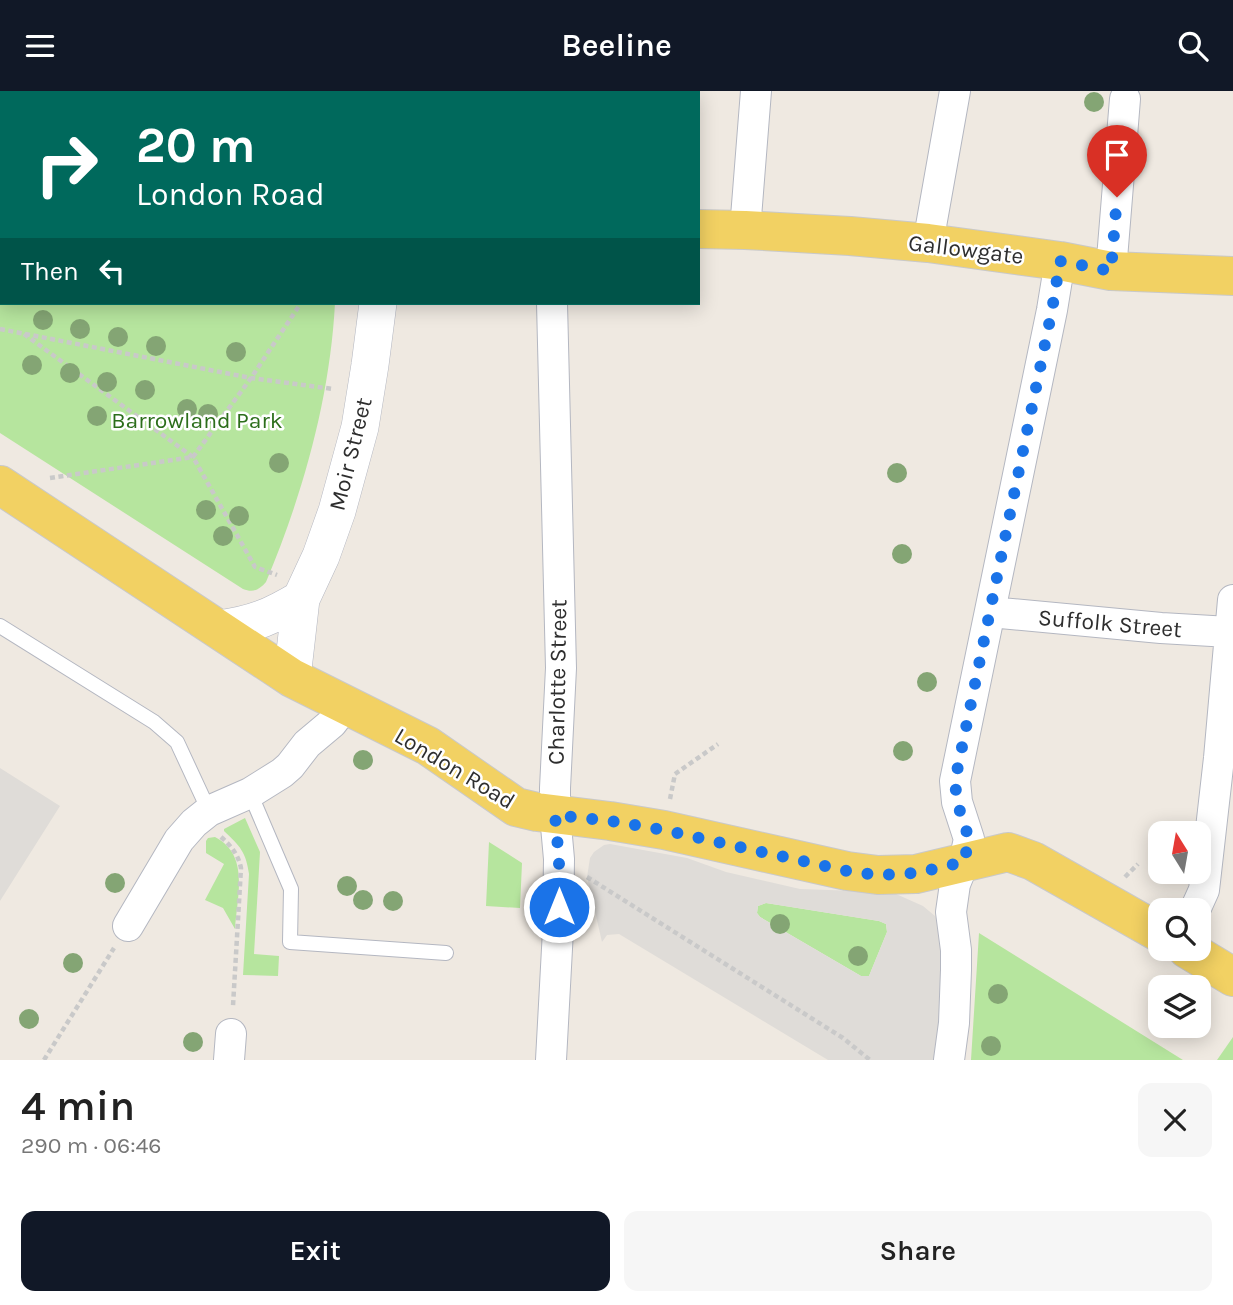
<!DOCTYPE html>
<meta charset="utf-8">
<style>
:root{--surface:#fff;--page:#f6f6f6;--text:#222;--muted:#767676;--accent:#111827}
body{margin:0;font-family:Karla,sans-serif;background:var(--page);color:var(--text);height:100vh;display:flex;flex-direction:column;font-size:26px;white-space:nowrap}
*{box-sizing:border-box;margin:0}
p{font-size:23px;color:var(--muted)}
.icon{flex:none;width:38px;height:38px;fill:none;stroke:currentColor;stroke-width:2;stroke-linecap:round;stroke-linejoin:round}
.map{position:relative;height:969px;overflow:hidden}
.sheet{display:flex;flex-direction:column;background:var(--surface);flex:1}
.sheet>*{flex:none}
.hud{position:absolute;left:0px;top:0px;width:700px;height:214px;box-shadow:0 4px 18px #0003;background:#00695c;color:#fff;overflow:hidden}
.needle{width:46px;rotate:349deg}
.tools{position:absolute;left:1148px;top:730px;display:grid;gap:14px}
.tools a{display:grid;place-items:center;width:63px;height:63px;border-radius:14px;background:var(--surface);box-shadow:0 4px 18px #0003;font-size:35px}
.pin{position:absolute;display:grid;place-items:center;width:60px;height:60px;color:#fff;margin:-72px -30px;border-radius:50% 50% 50% 0;rotate:-45deg;box-shadow:0 0 7px #0007}
.pin .icon{rotate:45deg}
.me{position:absolute;width:77px;margin:-38px;rotate:0deg;stroke-linejoin:round;filter:drop-shadow(0 0 5px #0008)}
.turn{display:flex;align-items:center;gap:24px;height:147px;padding:0 21px;font-size:32px}
.turn .icon{width:91px;height:91px;stroke-width:2.5}
.turn b{display:block;font-size:49px;line-height:60px}
.then{display:flex;align-items:center;height:66px;padding:0 21px;background:#0003;gap:14px;font-size:26px}
.round{display:grid;place-items:center;flex:none;width:74px;height:74px;border-radius:14px;background:var(--page)}
.head{display:flex;align-items:center;justify-content:space-between;height:119px;padding:0 21px}
h1{font-size:42px;font-weight:600;line-height:52px}
.cta{display:flex;gap:14px;margin-top:auto;padding:14px 21px}
.cta a{flex:1;height:80px;border-radius:14px;background:var(--accent);color:#fff;font-size:28px;font-weight:600;line-height:80px;text-align:center}
.cta a+a{background:var(--page);color:var(--text)}
header{display:flex;justify-content:space-between;align-items:center;height:91px;padding:0 21px;background:var(--accent);color:#fff;font-size:32px;font-weight:600}
.map>svg:first-child{display:block}
.green{fill:#b6e59e}
.plaza{fill:#dfdcd8;fill-rule:evenodd}
.lines{fill:none;stroke-linecap:round;stroke-linejoin:round}
.service-casing{stroke:#b4b7c1;stroke-width:16}
.minor-casing{stroke:#b4b7c1;stroke-width:32}
.tertiary-casing{stroke:#b4b7c1;stroke-width:38}
.primary-casing{stroke:#c9c9c9;stroke-width:40}
.path{stroke:#c9c9c9;stroke-width:4.5;stroke-dasharray:5 3.5;stroke-linecap:butt}
.service{stroke:#fff;stroke-width:14}
.minor{stroke:#fff;stroke-width:30}
.tertiary{stroke:#fff;stroke-width:37}
.primary{stroke:#f2d163;stroke-width:38}
.rail-casing{stroke:#a3a6b8;stroke-width:8}
.rail{stroke:#fff;stroke-width:5;stroke-dasharray:16;stroke-linecap:butt}
.tree{fill:#84a574}
.route{stroke:#1a73e8;stroke-width:12;stroke-dasharray:0 21.6}
.labels{text-anchor:middle;stroke-width:5;stroke-linejoin:round;paint-order:stroke}
.street-label{font-size:23px;fill:#2e2e2e;stroke:#fff}
.park-label{font-size:23px;fill:#2c6e1b;stroke:#fff}
</style>
<header><svg class="icon" aria-label="menu" viewBox="0 0 24 24"><path d="M4 6h16M4 12h16M4 18h16"/></svg>Beeline<svg class="icon" aria-label="search" viewBox="0 0 24 24"><circle cx="10" cy="10" r="6"/><path d="M15 15l6 6"/></svg></header>
<div class="map">
<svg width="1233" height="969" viewBox="0 0 1233 969">
<rect width="100%" height="100%" fill="#efe9e1"/>
<path class="green" d="M0 138H2V212H335C330 307 303 403 266 491 259 499 253 502 243 498L0 342Z
M245 727 260 761 254 863 279 865 278 885 243 884 249 783C246 761 240 755 224 740V738Z
M215 746C250 764 237 805 235 838L223 817 205 809 224 773 206 762V750L208 747Z
M489 751 522 772 520 817 486 815Z
M766 812 879 830 886 833 887 841 869 885H861L760 826 757 822 758 815Z
M979 842 1183 969H971Z
M1233 946V969H1217Z"/>
<path class="plaza" d="M0 677 60 715 0 810Z
M610 753 687 767 726 781 800 798 886 801 896 803 923 815 935 825 939 833 942 843V925L934 969H828L619 843 607 844 602 851 587 786 590 767 594 761 604 754ZM766 812 879 830 886 833 887 841 869 885H861L760 826 757 822 758 815Z"/>
<g class="lines">
<defs>
<path id="service" d="M0 535 154 631 177 651 209 720
M250 702 291 798 290 851 446 862"/>
<path id="minor" d="M105 2 109 0
M403 2V0
M745 139 756 0
M928 152 955 0
M1111 180 1125 8
M990 521 1161 537 1229 541
M1195 819 1204 799 1219 667 1233 509
M128 835 179 749 194 732 209 720 250 702 282 682 290 675 307 653 332 632 345 615
M229 969 231 943
M551 969 558 839 559 768 555 724V697L561 577 552 212
M949 969 954 932 956 879V859L951 821 955 793 964 771 969 748 957 711 955 690 1052 219 1060 170"/>
<path id="tertiary" d="M219 538C254 533 271 526 301 508
M292 587 301 508 321 465 337 420 360 336 370 274 378 212"/>
<path id="primary" d="M0 100 2 101
M698 138 745 139 850 145 928 152 1060 170 1111 180 1233 185
M0 394 292 587 428 655 516 716 537 721 610 730 664 739 847 780 878 784 916 783 1008 761 1033 770 1160 842
M1187 858 1233 886"/>
</defs>
<use href="#service" class="service-casing"/>
<use href="#minor" class="minor-casing"/>
<use href="#tertiary" class="tertiary-casing"/>
<use href="#primary" class="primary-casing"/>
<path class="path" d="M580 2 582 0
M0 238 251 287 333 298
M24 243 193 366 255 476 277 484
M50 387 193 366 251 287 301 212
M670 708 675 683 718 653
M221 746C231 755 238 763 241 777L233 915
M587 786 843 947 870 969
M1125 786 1138 773
M44 969 114 857"/>
<use href="#service" class="service"/>
<use href="#minor" class="minor"/>
<use href="#tertiary" class="tertiary"/>
<use href="#primary" class="primary"/>
<defs>
<path id="rail" d="M13 2 17 0
M0 9 2 8"/>
</defs>
<use href="#rail" class="rail-casing"/>
<use href="#rail" class="rail"/>
</g>
<g class="tree">
<circle cx="1094" cy="11" r="10"/>
<circle cx="43" cy="229" r="10"/>
<circle cx="80" cy="238" r="10"/>
<circle cx="118" cy="246" r="10"/>
<circle cx="156" cy="255" r="10"/>
<circle cx="236" cy="261" r="10"/>
<circle cx="32" cy="274" r="10"/>
<circle cx="70" cy="282" r="10"/>
<circle cx="107" cy="291" r="10"/>
<circle cx="145" cy="299" r="10"/>
<circle cx="187" cy="318" r="10"/>
<circle cx="208" cy="323" r="10"/>
<circle cx="97" cy="325" r="10"/>
<circle cx="279" cy="372" r="10"/>
<circle cx="897" cy="382" r="10"/>
<circle cx="206" cy="419" r="10"/>
<circle cx="239" cy="425" r="10"/>
<circle cx="223" cy="445" r="10"/>
<circle cx="902" cy="463" r="10"/>
<circle cx="927" cy="591" r="10"/>
<circle cx="903" cy="660" r="10"/>
<circle cx="363" cy="669" r="10"/>
<circle cx="115" cy="792" r="10"/>
<circle cx="347" cy="795" r="10"/>
<circle cx="363" cy="809" r="10"/>
<circle cx="393" cy="810" r="10"/>
<circle cx="780" cy="833" r="10"/>
<circle cx="858" cy="865" r="10"/>
<circle cx="73" cy="872" r="10"/>
<circle cx="998" cy="903" r="10"/>
<circle cx="29" cy="928" r="10"/>
<circle cx="193" cy="951" r="10"/>
<circle cx="991" cy="955" r="10"/>
</g>
<g class="lines">
<path class="route" d="M559 816V768L555 724 611 730 664 739 847 780 878 784 916 782 964 771 969 748 957 711 955 690 1052 219 1060 170 1111 180 1117 106"/>
</g>
<g class="labels">
<g class="street-label">
<text transform="translate(966 158) rotate(7)" y="8">Gallowgate</text>
<text transform="translate(350 363) rotate(-76)" y="8">Moir Street</text>
<text transform="translate(1110 532) rotate(5)" y="8">Suffolk Street</text>
<text transform="translate(557 591) rotate(-89)" y="8">Charlotte Street</text>
<text transform="translate(455 677) rotate(31)" y="8">London Road</text>
</g>
<g class="park-label">
<text x="197" y="337">Barrowland Park</text>
</g>
</g>
</svg>
<div class="tools">
<a><svg class="needle" viewBox="-14 -14 28 28"><path d="M0-13l5 13h-10z" fill="#e53935"/><path d="M0 13l5-13h-10z" fill="#767676"/></svg></a>
<a><svg class="icon" aria-label="search" viewBox="0 0 24 24"><circle cx="10" cy="10" r="6"/><path d="M15 15l6 6"/></svg></a>
<a><svg class="icon" aria-label="layers" viewBox="0 0 24 24"><path d="M12 4l9 5-9 5-9-5zM3 14l9 5 9-5"/></svg></a>
</div>
<div class="pin" style="left:1117px;top:106px;background:#d93025"><svg class="icon" aria-label="arrive" viewBox="0 0 24 24"><path d="M6 21V4h12l-3 4 3 4H6"/></svg></div>
<svg class="me" style="left:559px;top:816px" viewBox="-20 -20 40 40"><circle r="17" fill="#1a73e8" stroke="#fff" stroke-width="3"/><path d="M0-11L8 9 0 5-8 9z" fill="#fff"/></svg>
<div class="hud">
<div class="turn"><svg class="icon" aria-label="right" viewBox="0 0 24 24"><path d="M7 20v-9h11M14 6l5 5-5 5"/></svg><div><b>20 m</b>London Road</div></div>
<div class="then">Then<svg class="icon" aria-label="left" viewBox="0 0 24 24"><path d="M17 20v-9H6M10 6l-5 5 5 5"/></svg></div>
</div>
</div>
<section class="sheet">
<div class="head"><div><h1>4 min</h1><p>290 m · 06:46</p></div><a class="round"><svg class="icon" aria-label="close" viewBox="0 0 24 24"><path d="M6 6l12 12M18 6L6 18"/></svg></a></div>
<div class="cta"><a>Exit</a><a>Share</a></div>
</section>
